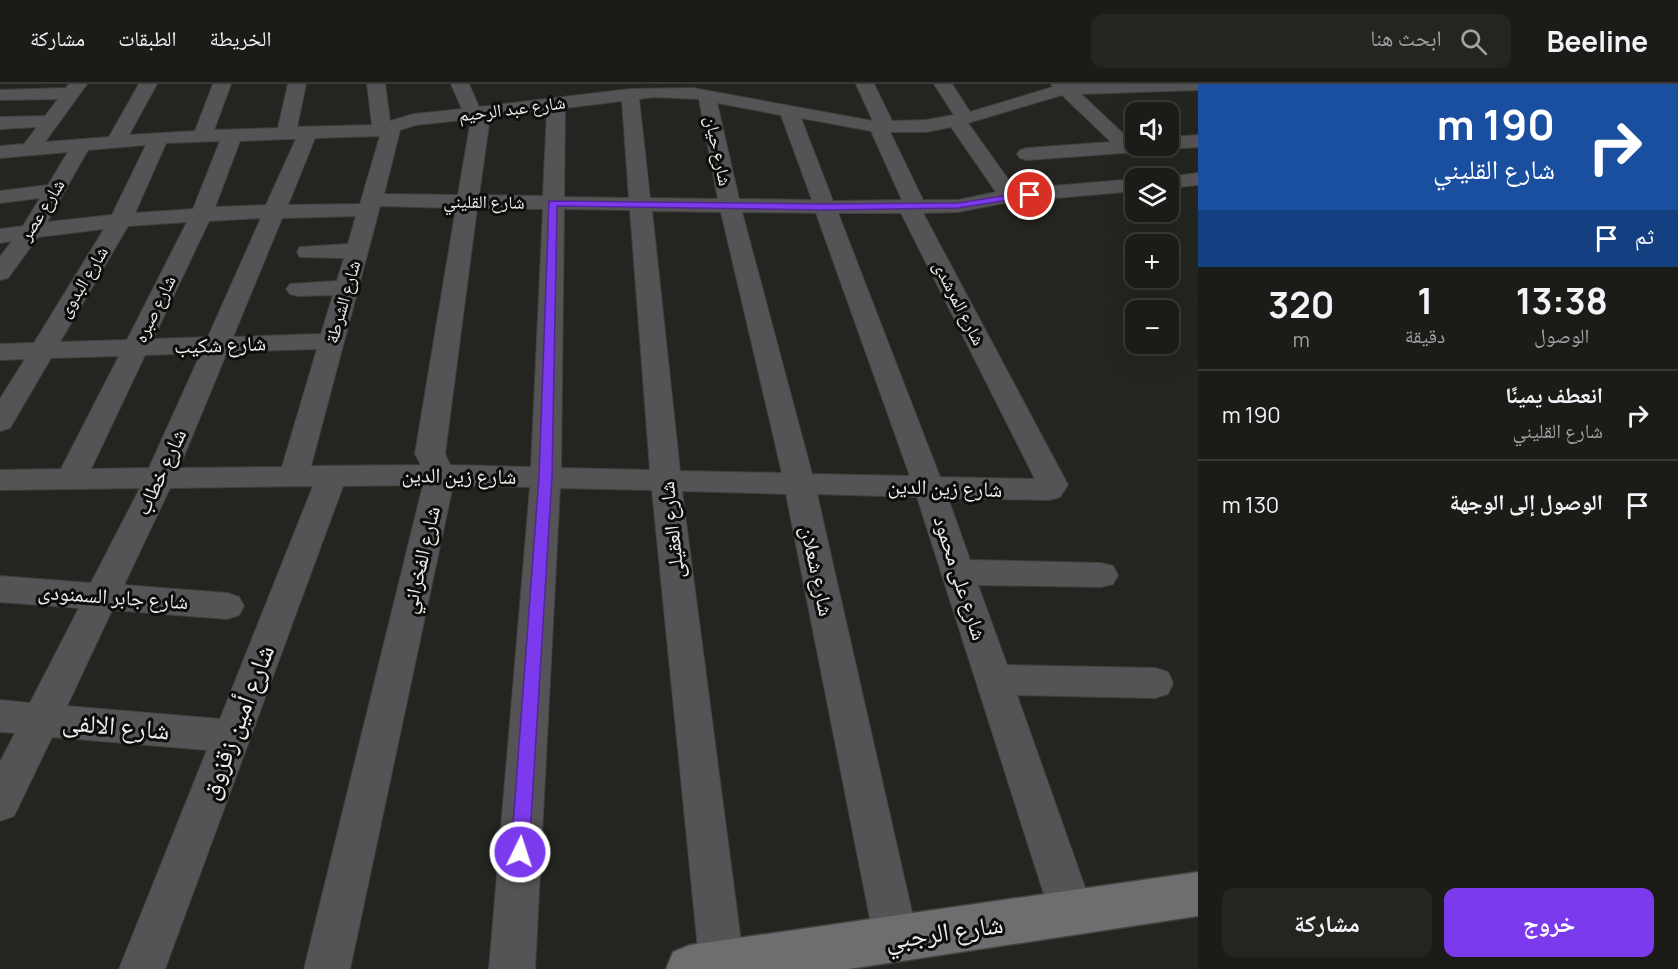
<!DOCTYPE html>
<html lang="ar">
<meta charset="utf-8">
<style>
:root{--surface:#1b1b18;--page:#242421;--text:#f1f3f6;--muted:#a0a1a2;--line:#393937;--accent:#7c3aed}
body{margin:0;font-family:Manrope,"Noto Naskh Arabic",sans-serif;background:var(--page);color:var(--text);direction:rtl;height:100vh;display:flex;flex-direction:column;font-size:22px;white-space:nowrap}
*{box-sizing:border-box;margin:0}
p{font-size:20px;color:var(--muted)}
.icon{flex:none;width:33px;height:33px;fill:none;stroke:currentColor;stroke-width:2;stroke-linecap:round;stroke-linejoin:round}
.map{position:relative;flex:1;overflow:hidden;direction:ltr}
.side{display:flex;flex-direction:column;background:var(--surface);width:480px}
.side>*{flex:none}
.banner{background:#1a4fa0;color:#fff;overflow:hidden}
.buttons{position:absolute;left:1125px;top:18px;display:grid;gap:12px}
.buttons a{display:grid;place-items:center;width:54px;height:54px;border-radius:12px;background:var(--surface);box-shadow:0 6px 24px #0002,0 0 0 2px var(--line);font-size:30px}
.pin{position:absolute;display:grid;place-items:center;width:51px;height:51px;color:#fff;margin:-26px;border:3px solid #fff;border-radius:50%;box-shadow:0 2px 6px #0007}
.me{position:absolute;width:66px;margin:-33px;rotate:4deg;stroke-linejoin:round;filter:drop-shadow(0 0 4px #0008)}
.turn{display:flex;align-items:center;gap:21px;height:126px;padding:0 24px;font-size:27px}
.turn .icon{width:78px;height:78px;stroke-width:2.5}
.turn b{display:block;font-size:42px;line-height:51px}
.then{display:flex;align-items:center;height:57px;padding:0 24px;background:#0003;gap:12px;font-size:22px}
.eta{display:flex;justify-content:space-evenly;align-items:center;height:102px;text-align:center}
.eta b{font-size:36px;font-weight:700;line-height:42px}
.button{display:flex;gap:12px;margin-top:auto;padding:12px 24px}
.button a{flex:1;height:69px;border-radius:12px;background:var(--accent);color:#fff;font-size:24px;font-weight:700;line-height:69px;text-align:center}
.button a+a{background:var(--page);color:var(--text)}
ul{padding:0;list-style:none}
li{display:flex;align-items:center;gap:18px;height:90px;padding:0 24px;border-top:2px solid var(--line)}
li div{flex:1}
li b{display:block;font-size:22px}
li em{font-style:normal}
header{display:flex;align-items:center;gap:36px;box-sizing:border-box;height:84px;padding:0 30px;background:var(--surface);border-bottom:2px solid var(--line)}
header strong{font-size:28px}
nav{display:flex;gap:33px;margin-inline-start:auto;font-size:21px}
.search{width:420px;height:54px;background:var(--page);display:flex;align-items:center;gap:15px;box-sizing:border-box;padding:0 21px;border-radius:12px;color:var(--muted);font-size:22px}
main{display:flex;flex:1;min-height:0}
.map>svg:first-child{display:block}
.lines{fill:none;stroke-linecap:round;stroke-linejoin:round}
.minor-casing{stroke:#40403c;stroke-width:2}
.secondary-casing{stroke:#40403c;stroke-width:3}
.minor{fill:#555355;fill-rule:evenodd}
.secondary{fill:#706d70;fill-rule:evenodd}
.route{fill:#7c3aed;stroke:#51269a;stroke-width:1.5}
.labels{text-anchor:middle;stroke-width:6;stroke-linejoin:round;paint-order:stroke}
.far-street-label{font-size:18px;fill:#ecedea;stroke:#0d0d0c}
.street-label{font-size:21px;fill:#ecedea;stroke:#0d0d0c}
.near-street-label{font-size:26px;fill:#ecedea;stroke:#0d0d0c}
</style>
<header>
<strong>Beeline</strong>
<div class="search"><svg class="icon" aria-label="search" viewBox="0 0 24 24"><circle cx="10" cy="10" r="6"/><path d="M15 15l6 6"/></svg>ابحث هنا</div>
<nav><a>الخريطة</a><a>الطبقات</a><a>مشاركة</a></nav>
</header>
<main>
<section class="side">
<div class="banner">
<div class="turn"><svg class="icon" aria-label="right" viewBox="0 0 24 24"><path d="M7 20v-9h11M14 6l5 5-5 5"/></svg><div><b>190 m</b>شارع القليني</div></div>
<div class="then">ثم<svg class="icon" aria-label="arrive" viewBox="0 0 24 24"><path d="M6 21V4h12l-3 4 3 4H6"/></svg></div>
</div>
<div class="eta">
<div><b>13:38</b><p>الوصول</p></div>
<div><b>1</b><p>دقيقة</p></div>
<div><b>320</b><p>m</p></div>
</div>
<ul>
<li><svg class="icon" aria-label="right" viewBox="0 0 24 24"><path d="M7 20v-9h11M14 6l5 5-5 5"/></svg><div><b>انعطف يمينًا</b><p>شارع القليني</p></div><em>190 m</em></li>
<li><svg class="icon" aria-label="arrive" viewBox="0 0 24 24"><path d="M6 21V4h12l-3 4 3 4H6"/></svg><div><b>الوصول إلى الوجهة</b></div><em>130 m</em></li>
</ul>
<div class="button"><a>خروج</a><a>مشاركة</a></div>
</section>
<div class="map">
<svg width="1198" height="885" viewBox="0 0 1198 885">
<rect width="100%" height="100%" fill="#242420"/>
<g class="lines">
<defs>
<path id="minor" d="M69 0H87L45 58 109 53 139 0H157L129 51 195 47 213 0H231L214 46 278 44 288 0H306L297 43 372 41 367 0H385L390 37 414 30 462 25 451 0H469L479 23 630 5 693 4 873 37 856 0H874L892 37 926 36 954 31 934 0H952L970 28 1053 3 1051 0H1198V6L1081 10 1131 57 1136 56V62H1148L1145 66 1138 68 1027 76 1020 74 1017 70 1020 66 1027 64 1111 58 1062 11 968 39 1015 105 1136 95V107L1009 118 958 128 923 129 1068 401 1060 413 1049 416 948 414 970 476 1101 479 1113 482 1118 491 1113 500 1101 503 978 501 1007 581 1155 584 1168 588 1173 599 1168 610 1155 614 1017 611 1094 829 1088 844 1072 851 1056 844 1050 829 917 413 817 410 918 855 912 871 896 877 880 871 874 855 786 410 682 407 744 881 742 885H700L652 406 560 404 535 885H489L530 403 453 401 350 885H304L423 401 343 402 165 885H119L207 666 52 653 14 732 0 737V678L15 649 0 648V616L30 619 79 524 0 518V492L91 499 140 404 0 406V386L61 385 119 272 51 274 10 344 0 347V315L25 275 0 276V260L34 259 104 145 38 153 8 194 0 196V173L12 157 0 159V145L23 142 40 114 0 119V107L48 101 68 68 0 74V62L24 60 37 43 0 45V33L45 32 58 15 0 16V6L66 4ZM654 13 699 15 718 115 650 114 639 15ZM622 17 629 114 564 113 565 24ZM717 19 781 31 812 116 739 115ZM547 26 543 112 479 111 490 33ZM801 34 871 47 902 116 833 117ZM471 35 458 111 384 110 400 46 416 41ZM951 43 996 108 958 116H923L890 48H926ZM380 52 360 120 288 121 315 54ZM289 55H296L266 121 215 123 240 57ZM220 57 193 125 135 129 166 59ZM146 61 112 131 47 138 88 66ZM380 122 456 124 415 370 421 381 311 382ZM477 124 543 125 531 383 450 381 445 370ZM564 125 630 126 650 386 561 384ZM652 127 721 128 782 389 680 387ZM742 128 816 129 910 392 812 390ZM838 129H901L1035 395 940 393ZM356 132 348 160 300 163 297 168 300 173 344 174 337 197 290 200 286 205 290 210 298 212 333 211 321 250 233 253 282 134ZM261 134 208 253 153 255 209 137ZM187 138 127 256 60 258 128 142ZM317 265 282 383 179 384 227 268ZM201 269 149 384 91 385 145 271ZM313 402 220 635 67 622 112 526 227 535 239 531 244 522 239 513 227 509 124 501 170 404Z
M1198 51V63L1168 65 1160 62H1168V53Z
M1198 89V101L1168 104V94H1160Z"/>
<path id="secondary" d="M1198 788V832L849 885H666L673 868 690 861Z"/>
</defs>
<use href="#minor" class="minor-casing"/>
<use href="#secondary" class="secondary-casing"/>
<use href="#minor" class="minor"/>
<use href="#secondary" class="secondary"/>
</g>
<path class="route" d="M1030 108 1035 111 1033 112 958 124 825 126 557 122 552 393 529 768 527 774 520 776 514 774 511 768 539 393 549 117 825 120 958 119Z"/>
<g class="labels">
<g class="far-street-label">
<text transform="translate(512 25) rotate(-7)" y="6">شارع عبد الرحيم</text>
<text transform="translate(718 67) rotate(78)" y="6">شارع حيان</text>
<text transform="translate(484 118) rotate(1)" y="6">شارع القليني</text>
<text transform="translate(42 126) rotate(-58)" y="6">شارع عصر</text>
<text transform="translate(83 198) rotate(-59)" y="6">شارع البدوى</text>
<text transform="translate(343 218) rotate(-74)" y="6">شارع الشرطة</text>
<text transform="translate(959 219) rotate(63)" y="6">شارع المرشدى</text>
<text transform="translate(155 225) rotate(-64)" y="6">شارع صبره</text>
</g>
<g class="street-label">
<text transform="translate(220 261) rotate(-2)" y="7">شارع شكيب</text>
<text transform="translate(161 388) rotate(-65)" y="7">شارع خطاب</text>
<text transform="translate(459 392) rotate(1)" y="7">شارع زين الدين</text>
<text transform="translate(945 404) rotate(2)" y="7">شارع زين الدين</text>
<text transform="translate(672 446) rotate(-96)" y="7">شارع العقيلى</text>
<text transform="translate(421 476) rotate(-77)" y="7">شارع الفخراني</text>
<text transform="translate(817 487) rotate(78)" y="7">شارع شعلان</text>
<text transform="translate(960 494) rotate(72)" y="7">شارع على محمود</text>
<text transform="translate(113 513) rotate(4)" y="7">شارع جابر السمنودى</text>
</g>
<g class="near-street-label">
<text transform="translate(237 638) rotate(-69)" y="9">شارع أمين زقزوق</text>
<text transform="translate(116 642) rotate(5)" y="9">شارع الالفى</text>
<text transform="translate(944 848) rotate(-8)" y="9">شارع الرجبي</text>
</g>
</g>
</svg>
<div class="buttons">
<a><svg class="icon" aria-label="sound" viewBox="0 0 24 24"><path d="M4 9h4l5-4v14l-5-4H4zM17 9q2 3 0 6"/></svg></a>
<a><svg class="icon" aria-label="layers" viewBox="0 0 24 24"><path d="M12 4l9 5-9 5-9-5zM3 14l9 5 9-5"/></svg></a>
<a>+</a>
<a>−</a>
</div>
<div class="pin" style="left:1030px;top:111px;background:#d93025"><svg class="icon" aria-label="arrive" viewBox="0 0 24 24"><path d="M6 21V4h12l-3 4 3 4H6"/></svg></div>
<svg class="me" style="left:520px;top:768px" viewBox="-20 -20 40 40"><circle r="17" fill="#7c3aed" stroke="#fff" stroke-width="3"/><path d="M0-11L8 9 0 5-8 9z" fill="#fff"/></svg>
</div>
</main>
